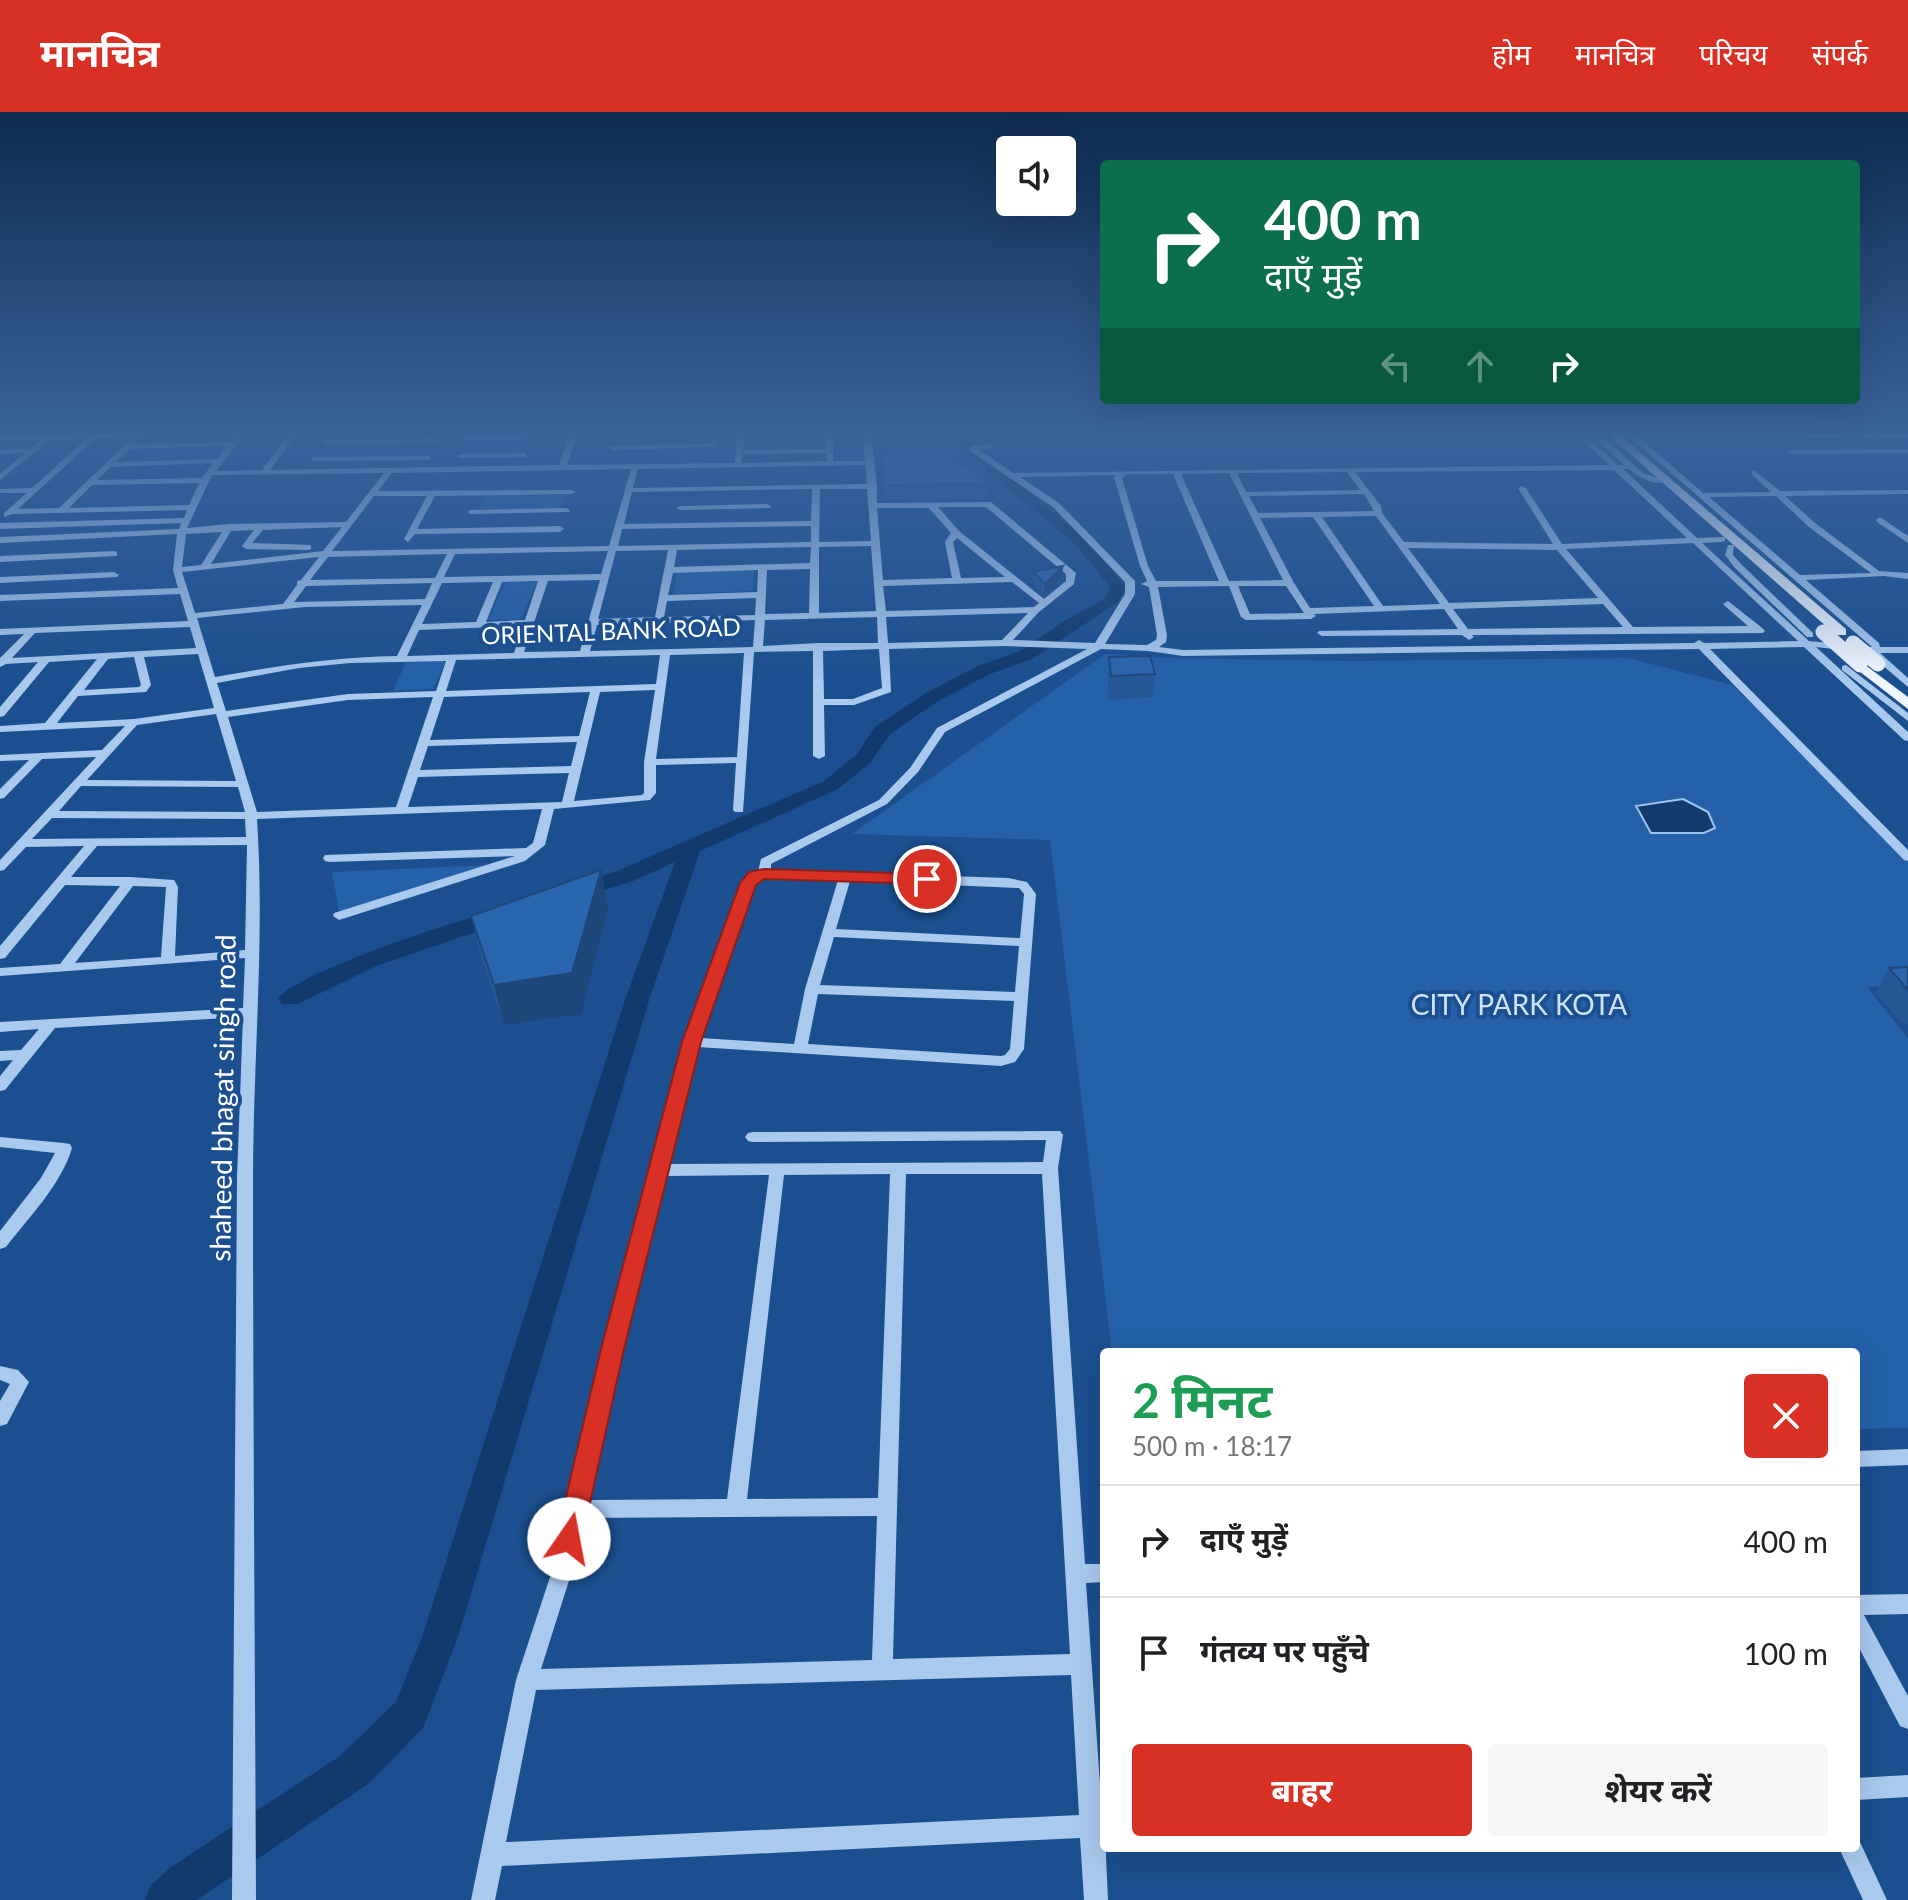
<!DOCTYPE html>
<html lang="hi">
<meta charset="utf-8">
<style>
:root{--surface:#fff;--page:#f6f6f6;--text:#202124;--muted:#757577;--line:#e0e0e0;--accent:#d93025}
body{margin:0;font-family:Lato,"Noto Sans Devanagari",sans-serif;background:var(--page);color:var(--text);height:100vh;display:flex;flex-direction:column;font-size:30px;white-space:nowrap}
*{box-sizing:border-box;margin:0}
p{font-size:26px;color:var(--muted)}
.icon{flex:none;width:44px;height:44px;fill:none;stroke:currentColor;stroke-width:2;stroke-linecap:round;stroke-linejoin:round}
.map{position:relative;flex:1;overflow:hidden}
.sheet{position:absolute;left:1100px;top:1236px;width:760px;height:504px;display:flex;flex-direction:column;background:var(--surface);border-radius:8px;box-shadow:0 8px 32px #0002}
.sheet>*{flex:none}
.banner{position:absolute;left:1100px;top:48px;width:760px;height:244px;border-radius:8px;box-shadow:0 8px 32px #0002;background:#0b6e4f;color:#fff;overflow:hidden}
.buttons{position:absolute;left:996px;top:24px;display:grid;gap:16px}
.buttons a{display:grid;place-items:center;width:80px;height:80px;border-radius:8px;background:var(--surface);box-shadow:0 8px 32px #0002;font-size:40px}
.pin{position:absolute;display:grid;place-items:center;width:68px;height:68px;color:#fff;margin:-34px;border:4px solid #fff;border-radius:50%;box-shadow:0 2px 8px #0007}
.me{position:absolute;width:88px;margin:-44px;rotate:12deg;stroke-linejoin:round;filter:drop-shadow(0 0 6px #0008)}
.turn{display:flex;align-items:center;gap:28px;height:168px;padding:0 32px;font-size:36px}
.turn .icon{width:104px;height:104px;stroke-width:2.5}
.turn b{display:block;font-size:56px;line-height:68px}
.lanes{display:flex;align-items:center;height:76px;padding:0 32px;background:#0003;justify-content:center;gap:40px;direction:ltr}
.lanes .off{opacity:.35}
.round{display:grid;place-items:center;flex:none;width:84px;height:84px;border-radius:8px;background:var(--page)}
.headline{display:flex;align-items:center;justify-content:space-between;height:136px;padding:0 32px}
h1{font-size:48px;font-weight:700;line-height:60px;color:#1e9e55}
.primary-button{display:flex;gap:16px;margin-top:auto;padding:16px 32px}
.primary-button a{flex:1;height:92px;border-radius:8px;background:var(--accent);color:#fff;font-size:32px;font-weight:700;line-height:92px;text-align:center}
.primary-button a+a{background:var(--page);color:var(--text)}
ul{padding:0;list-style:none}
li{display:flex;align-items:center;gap:24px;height:112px;padding:0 32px;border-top:2px solid var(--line)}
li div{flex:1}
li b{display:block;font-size:30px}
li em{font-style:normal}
header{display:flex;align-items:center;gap:48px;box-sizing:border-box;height:112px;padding:0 40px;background:var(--accent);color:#fff}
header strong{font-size:38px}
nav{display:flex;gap:44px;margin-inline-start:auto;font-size:28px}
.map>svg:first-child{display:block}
.green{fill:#2461a8}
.water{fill:#123a6d;stroke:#9cc4f0;stroke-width:2}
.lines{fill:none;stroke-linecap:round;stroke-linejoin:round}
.river{fill:#123a6d;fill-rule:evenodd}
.minor{fill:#a9c9ee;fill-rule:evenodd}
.major{fill:#f0f6ff;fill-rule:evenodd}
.major-bridge{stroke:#f0f6ff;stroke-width:15}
.wall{fill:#245895}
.shaded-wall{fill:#1d4779}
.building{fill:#2a66ad;stroke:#1d4779;stroke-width:2}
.route{fill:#d93025;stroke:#8d1f18;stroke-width:2}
.labels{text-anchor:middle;stroke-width:8;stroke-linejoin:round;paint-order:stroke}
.far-street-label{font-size:24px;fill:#fff;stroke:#1b4f8f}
.park-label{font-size:28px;fill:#cfe3fa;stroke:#1b4f8f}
.street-label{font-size:28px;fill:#fff;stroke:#1b4f8f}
</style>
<header>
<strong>मानचित्र</strong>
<nav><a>होम</a><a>मानचित्र</a><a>परिचय</a><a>संपर्क</a></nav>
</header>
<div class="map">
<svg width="1908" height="1788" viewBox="0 0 1908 1788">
<rect width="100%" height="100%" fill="#1b4f8f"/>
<path class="green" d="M526 327 520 342 464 344 472 328Z
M567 382 561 396 478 398 486 383Z
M754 458 753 479 674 482 677 461Z
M506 470H537L521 507 488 508Z
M1105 542 1167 546 1355 549 1628 546 1732 573 1908 740V873L1867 875 1908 926V1316L1856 1317V1240H1112L1050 728 852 722Z
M445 549 434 577 393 579 406 550Z
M488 753 339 800 332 760Z"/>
<path class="water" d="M1683 687 1708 700 1715 716 1704 721H1651L1636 694Z"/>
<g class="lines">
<path class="river" d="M941 320H955L1085 426 1126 475 1118 490 1032 547 990 562 938 589 889 623 871 650 838 677 700 739 650 885 458 1525 423 1616 368 1672 197 1788H145L151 1773 171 1755 340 1644 396 1590 422 1525 626 885 675 750 633 769 572 788 564 786 561 781 564 776 617 759 824 669 857 642 875 615 926 581 978 554 1020 539 1064 509 1104 487 1110 475 1075 432Z
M503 796 514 803 511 808 376 854 298 892H282L278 887C296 860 465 806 503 796Z"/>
<path class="minor" d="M164 320H247L216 359 262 358 290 320H298L270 358 559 353 570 320H578L567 353 735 351 737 320H745L743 338 826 337 825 320H833V349H865L863 320H871L877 374V391L991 390 1076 461 1074 472 1039 500 1013 528 1095 531 1125 482V470L1053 395 970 339V335L992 332V336L980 338 1013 361 1609 353 1574 320H1582L1618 353H1624L1589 320H1597L1643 361 1661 367V371C1649 371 1638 365 1629 357H1623L1697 426 1725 425V429L1722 430 1702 431 1809 529 1872 535 1624 320H1633L1703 381 1771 380 1752 363V359H1755L1780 379 1908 378V382L1785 384 1815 411 1879 459 1908 461V467L1884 464 1806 468 1879 531 1880 535H1908V541H1880L1908 566V575L1868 541 1816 535 1908 620V629L1904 628 1804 535 1710 537 1908 738V749L1904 748 1699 537 1183 544 1148 539 1101 537 945 620 918 660 887 692 771 752V758L1008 766 1027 770 1036 782 1024 937 1015 950 1001 954 698 935 668 1052 1043 1050 1046 1028 753 1030 748 1029 745 1025 748 1021 753 1020 1060 1019 1063 1023 1058 1056 1085 1452H1104V1470L1086 1471 1102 1701H1104L1108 1788H1084L1080 1726 502 1754 495 1788H471L516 1568 553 1456 604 1237 685 930 742 771 751 761 758 760 761 747 879 688 910 656 937 616 1087 537 1005 534 889 537 891 580 854 593H824L825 644 819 647 813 644V539L754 540 743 700H735L733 698 736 651 656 653V681L650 688 554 697 545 733 525 749 339 808 333 804 334 801 515 744 329 750 325 749 323 746 325 743 526 736 533 731 542 697 257 707C265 828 253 947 253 1069 253 1309 255 1548 256 1788H232L237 1065 243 905 55 916 5 978 0 979V964L13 948 0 949V939L21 938 39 917 0 920V910L243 896 245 846 0 864V856L60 852 120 774 65 773 5 846 0 847V834L84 734 26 735 4 758 0 759V748L96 645 42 647 4 686 0 687V677L29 648 0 649V643L102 638 125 614 0 620V614L45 611 97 547 49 550 4 604 0 605V595L38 550 6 552 0 555V546L24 522 0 523V517L188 509 180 482 0 489V483L178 476 173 458 177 422 0 431V425L179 417 181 411 0 417V411L184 406 187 398 13 402 4 405V401L27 381H0V377L32 376 86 327 50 328 0 368V362L25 341 0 342V338L30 337 41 328 0 329V325ZM237 322 231 330 134 332 142 325ZM133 325 59 396 18 397 96 326ZM227 334 217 347 116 350 130 337ZM826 341 827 349 741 351 743 342ZM213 351 202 366 97 368 111 355ZM866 353 867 372 633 376 638 357ZM631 357 609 434 332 439 374 384H427L404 427 408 430 415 422 560 420 564 417 560 414 417 417 435 384 572 382 576 380 572 378 378 379 392 361ZM1614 358 1687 426 1562 432 1526 376 1522 374 1518 376 1553 432 1404 430 1382 401 1381 394 1355 360ZM1347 360 1360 378 1246 380 1237 361ZM384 361 346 410 229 412 187 416 212 363ZM1229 361 1283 468 1229 469 1181 362ZM1128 362H1173L1219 469H1156L1148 454 1122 366ZM1116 363 1114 365 1140 454 1147 469 1141 472 1149 475 1157 523 1156 528 1147 533 1105 532 1135 482V469L1059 391 1020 365ZM199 371 189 393 69 396 92 373ZM812 377 811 409 624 412 632 380ZM820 377H867L871 429 819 430ZM1364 382 1374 399 1258 401 1249 384ZM1776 384 1809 415 1871 461 1800 463 1709 385ZM938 395H986L1066 462V469L1044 487 959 419ZM877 396H929L951 421 945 430 952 466 883 468ZM1376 404 1440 492 1383 494 1322 405ZM1313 405 1374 494 1310 496 1294 471 1260 406ZM811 414V430L618 434 622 417ZM342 415 323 439 211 452 231 419 254 418 242 434 246 437 308 438 311 437V433L252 431 263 418ZM222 420 201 453 182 455 186 422ZM957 426 1005 465 961 466 953 430ZM1693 431 1798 529 1704 531 1699 528 1694 531 1183 538 1159 535 1166 530 1167 523 1158 475 1229 474 1241 505 1246 508 1311 507 1316 504 1314 502 1444 497 1458 517 1319 519 1317 521 1322 524 1462 523 1469 528 1474 525 1472 523 1763 521 1765 519 1761 515 1728 489 1723 492 1725 494 1748 514 1633 515 1566 437ZM871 434 876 499 819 501V435ZM811 435 810 451 674 455 677 438ZM1408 436 1557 438 1598 486 1449 491ZM668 438 655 505 598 507 616 439ZM608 439 601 462 444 465 455 442ZM447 442 435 466 310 468 328 445ZM319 445 301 468 297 469V473L283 492 195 501 182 460ZM810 457 809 501 765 502 767 458ZM758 458 757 480 668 483 673 461ZM600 468 580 539 524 540 548 469ZM538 469 525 508 486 510 502 470ZM493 470 476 510 422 512 442 471ZM1012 470 1039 491 1034 495 886 499 883 474ZM432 471 425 487 294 490 306 474ZM1238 474H1286L1304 501 1250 502ZM756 486 755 503 664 505 667 489ZM1603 492 1623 515 1468 517 1453 497ZM422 493 397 544C335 545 276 554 215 565L197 506 305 495ZM1028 501 1002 528 888 531 886 505ZM877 505 878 531H818L763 534 765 508ZM755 508 753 535 590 539 597 513ZM523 514 514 541 407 544 419 518ZM190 515 196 536 12 546 35 521ZM879 537 882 576 853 587H824L823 539ZM744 541 737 645 656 647 670 543ZM198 542 214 596 134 607 57 611 78 584 146 580 151 573 144 545ZM660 543 656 572 446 579 456 548ZM134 545 141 573 139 575 84 578 108 547ZM446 549 436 579 348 582 226 599 217 571 299 556 350 551ZM655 578 644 650V681L642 683 574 689 600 580ZM590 580 579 624 430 628 444 585ZM433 585 396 695 257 700 228 605 348 588ZM216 602 236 669 87 668 137 613ZM577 630 571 654 420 658 428 634ZM569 661 562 690 408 695 418 665ZM81 674 238 675 245 700 59 699ZM52 706 245 707 246 725 32 727ZM247 733 245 838 175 844 178 775 174 768 130 765H71L97 734ZM764 766 838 768 805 877 794 932 701 926 754 772ZM850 769 1019 776 1024 782 1020 826 836 817ZM133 774 166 775 161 845 75 851ZM834 825 1019 834 1015 880 820 873ZM818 882 1014 889 1010 937 1005 943 1001 944 808 932ZM890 1062 878 1386 747 1387 784 1063ZM906 1062H1042L1070 1542 893 1547ZM769 1063 727 1387 588 1388 622 1237 666 1064ZM877 1404 872 1548 541 1557 573 1456 584 1406ZM1071 1563 1079 1703 506 1730 536 1578Z
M1908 322V326L1770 327 1766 325 1770 323Z
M529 323H532V327L468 329 464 327 468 325Z
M437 326 441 328 440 330 325 332 321 330 325 328Z
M713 331H716V335L613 338 609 336 613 334Z
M1908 337V341L1792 342 1788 340 1792 338Z
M523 341H526V345L460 346 456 344 460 342Z
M427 344H430V348L314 349 310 347 314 345Z
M767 392 771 394 770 396 680 398 676 396 680 394Z
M566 396 570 398 569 400 471 402 467 400 471 398Z
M1880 405 1908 424V431L1877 410 1876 408Z
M1728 433H1734L1733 443 1741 452 1813 521V525H1807L1735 456 1725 443Z
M114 439 117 440V444L0 450V444Z
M114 460 119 463 117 465 0 471V465Z
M1846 553 1908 601V609L1842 558V554Z
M0 1025 64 1031 70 1032 72 1036C61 1073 29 1105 6 1135L0 1137V1119L41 1066 55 1041 0 1035Z
M0 1254 18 1258 29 1270 7 1312 0 1314V1289L10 1272 0 1268Z
M1908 1337V1353L1856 1355V1339Z
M1908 1482V1502L1864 1503 1908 1584V1617L1900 1614 1856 1530V1483Z
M1908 1663V1685L1856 1688V1666Z
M1856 1726 1859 1728 1887 1788H1863L1839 1736H1856Z"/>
<path class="major" d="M1605 320H1616L1846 517V523H1836Z
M1860 549 1908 585V597L1855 556V550Z"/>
<path class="major-bridge" d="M1823 520 1860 553
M1853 531 1878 552"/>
</g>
<path class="wall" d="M882 342 988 372V387L884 388Z
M1063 454 1062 465 1044 483 1033 471V460Z
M1109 545 1155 562 1153 585 1109 588 1108 568Z
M601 758 608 798 581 902 504 913 481 844 471 804Z
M1908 855V912L1900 910 1876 881 1889 856Z"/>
<path class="shaded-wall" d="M1063 454 1062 465 1044 483 1045 472Z
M601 758 608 798 581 902 504 913 494 873Z"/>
<path class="building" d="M946 340 988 372 883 373 882 342Z
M1063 454 1045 472 1033 460Z
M1150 544 1155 562 1111 564 1109 545Z
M601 758 572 861 494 873 471 804Z
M1908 855V878L1889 856Z"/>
<linearGradient id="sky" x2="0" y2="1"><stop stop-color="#0f2b4f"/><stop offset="0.56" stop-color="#39639b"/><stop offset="1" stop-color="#39639b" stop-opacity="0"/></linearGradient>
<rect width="1908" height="570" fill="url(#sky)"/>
<path class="route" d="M764 757 927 762 935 767 927 772 764 767 756 773 701 930 624 1237 582 1427 578 1435 569 1438 560 1435 556 1427 601 1237 682 930 740 771 749 760Z"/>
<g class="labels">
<g class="far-street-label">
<text transform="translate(611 520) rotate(-2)" y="8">ORIENTAL BANK ROAD</text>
</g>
<g class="park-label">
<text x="1519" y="903">CITY PARK KOTA</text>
</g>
<g class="street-label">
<text transform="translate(223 986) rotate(-89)" y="10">shaheed bhagat singh road</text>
</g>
</g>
</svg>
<div class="buttons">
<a><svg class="icon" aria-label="sound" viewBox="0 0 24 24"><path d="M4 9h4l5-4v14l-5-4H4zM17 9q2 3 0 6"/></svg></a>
</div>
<div class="pin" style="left:927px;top:767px;background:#d93025"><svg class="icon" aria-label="arrive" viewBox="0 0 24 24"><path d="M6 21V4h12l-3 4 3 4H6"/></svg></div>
<svg class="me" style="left:569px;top:1427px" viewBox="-20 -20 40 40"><circle r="19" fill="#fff"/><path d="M0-13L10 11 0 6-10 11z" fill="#d93025"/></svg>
<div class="banner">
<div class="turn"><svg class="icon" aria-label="right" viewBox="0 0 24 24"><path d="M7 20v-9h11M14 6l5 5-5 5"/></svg><div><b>400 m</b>दाएँ मुड़ें</div></div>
<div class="lanes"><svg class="icon off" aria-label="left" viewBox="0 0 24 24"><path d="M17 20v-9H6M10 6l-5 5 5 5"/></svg><svg class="icon off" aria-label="ahead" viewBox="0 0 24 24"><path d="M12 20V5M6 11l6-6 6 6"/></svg><svg class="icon" aria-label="right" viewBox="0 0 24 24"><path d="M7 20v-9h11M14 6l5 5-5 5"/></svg></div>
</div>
<section class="sheet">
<div class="headline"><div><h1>2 मिनट</h1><p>500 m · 18:17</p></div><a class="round" style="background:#d93025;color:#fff"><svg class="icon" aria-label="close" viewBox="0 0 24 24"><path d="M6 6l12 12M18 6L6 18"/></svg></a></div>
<ul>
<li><svg class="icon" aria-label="right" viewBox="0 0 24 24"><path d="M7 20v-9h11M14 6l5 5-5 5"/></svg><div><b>दाएँ मुड़ें</b></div><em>400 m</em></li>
<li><svg class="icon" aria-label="arrive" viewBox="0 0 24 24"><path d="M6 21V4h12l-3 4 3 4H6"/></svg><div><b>गंतव्य पर पहुँचे</b></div><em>100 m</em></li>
</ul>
<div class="primary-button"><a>बाहर</a><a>शेयर करें</a></div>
</section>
</div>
